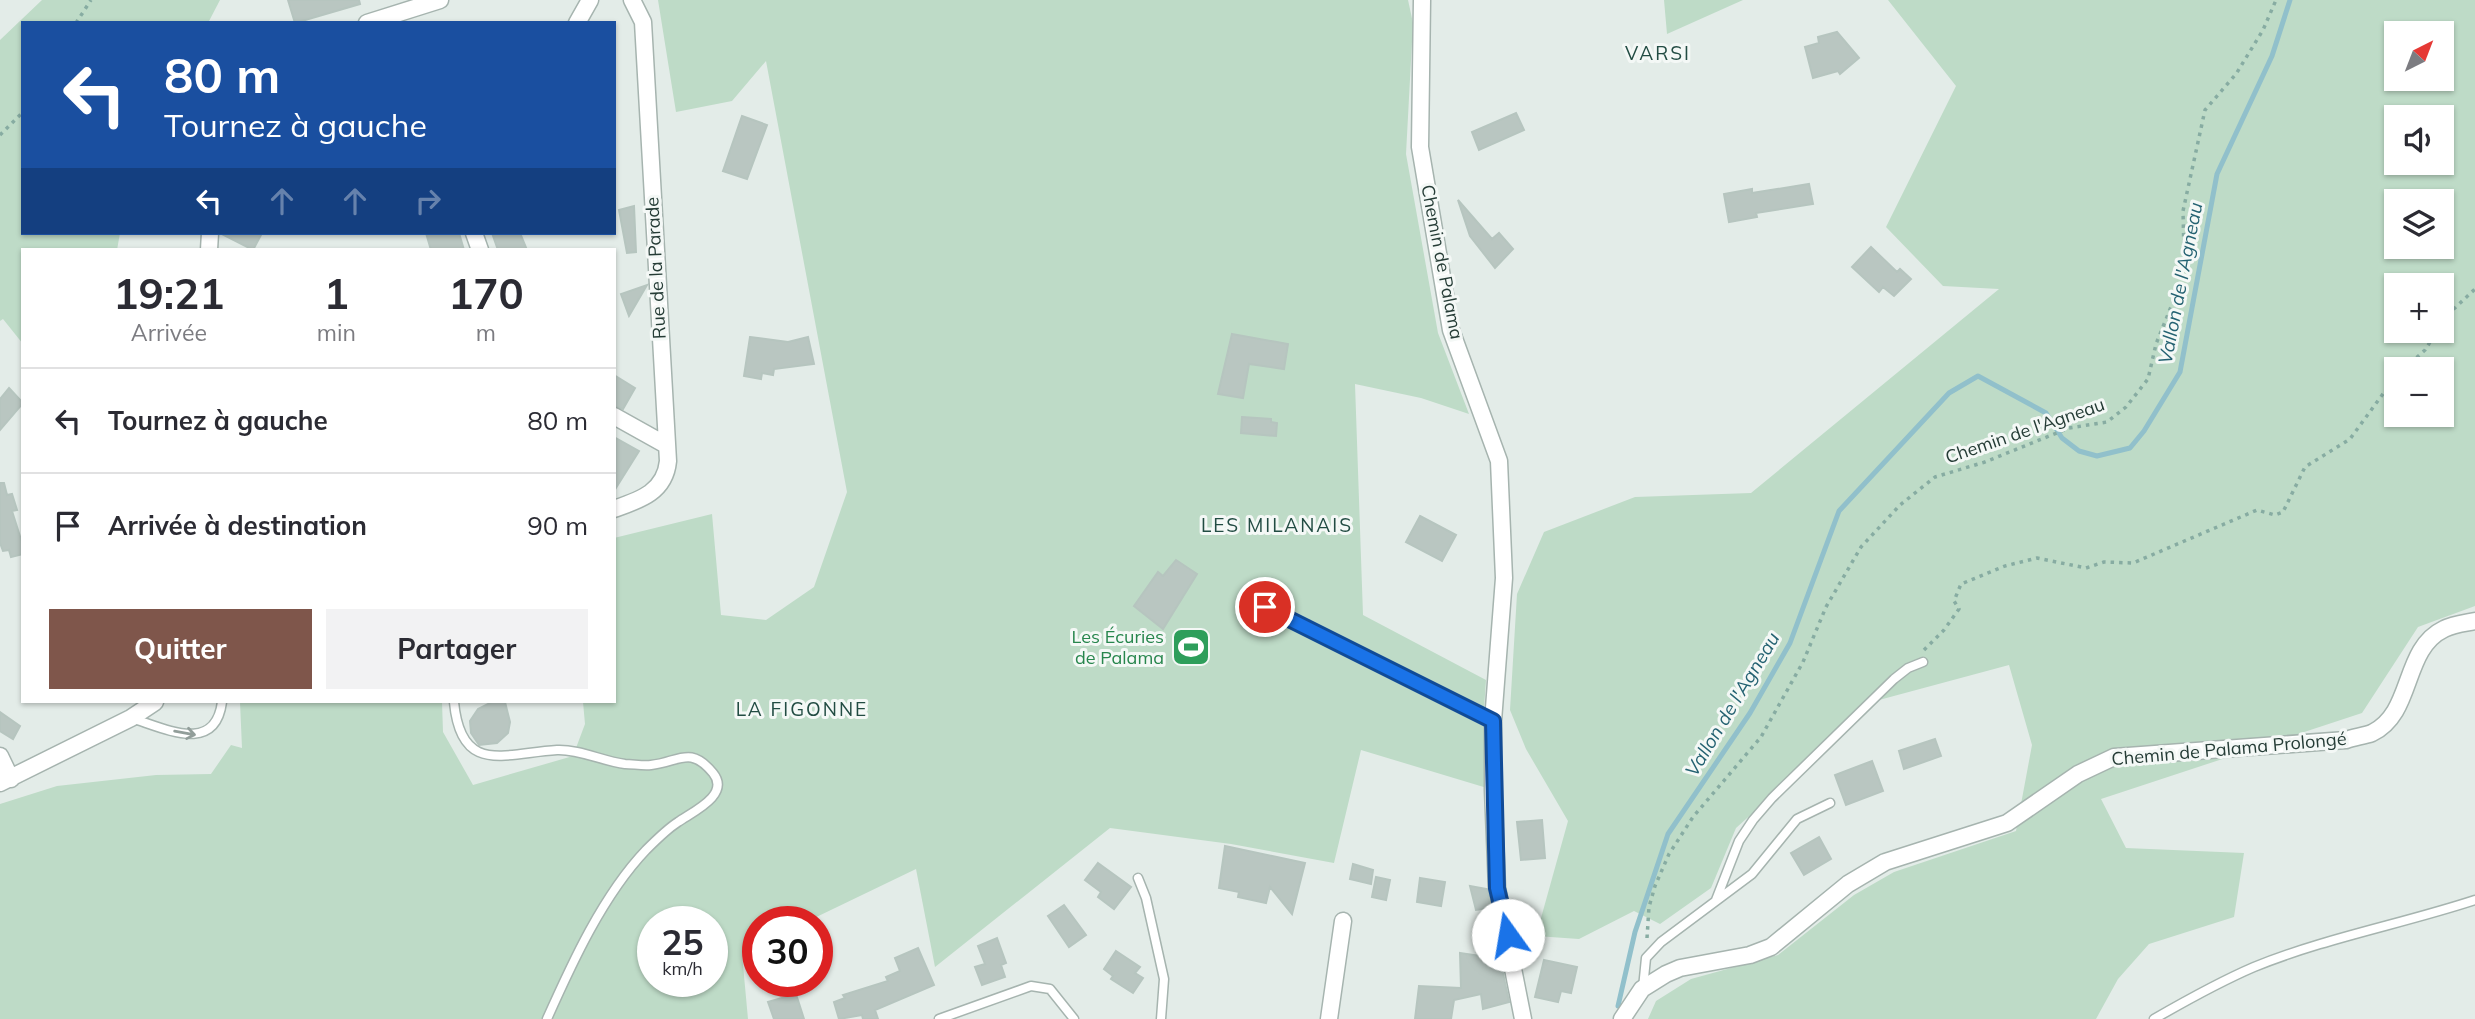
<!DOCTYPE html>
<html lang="fr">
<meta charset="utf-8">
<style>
:root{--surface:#fff;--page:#f2f2f3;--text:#2b2b33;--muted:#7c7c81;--line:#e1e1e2;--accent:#7f564b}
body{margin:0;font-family:Mulish,sans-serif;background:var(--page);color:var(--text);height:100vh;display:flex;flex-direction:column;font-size:26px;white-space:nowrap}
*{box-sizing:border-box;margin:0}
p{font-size:23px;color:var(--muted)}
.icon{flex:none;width:38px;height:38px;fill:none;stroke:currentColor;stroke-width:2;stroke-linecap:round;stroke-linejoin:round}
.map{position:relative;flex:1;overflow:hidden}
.details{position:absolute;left:21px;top:248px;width:595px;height:455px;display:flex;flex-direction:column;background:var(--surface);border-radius:0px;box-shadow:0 2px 5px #0004}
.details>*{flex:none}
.banner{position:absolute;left:21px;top:21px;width:595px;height:214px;border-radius:0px;box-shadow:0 2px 5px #0004;background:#1a4fa0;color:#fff;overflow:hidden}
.needle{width:46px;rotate:42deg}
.tools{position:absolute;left:2384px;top:21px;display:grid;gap:14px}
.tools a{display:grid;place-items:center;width:70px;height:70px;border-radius:0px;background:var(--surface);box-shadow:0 2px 5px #0004;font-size:35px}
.speed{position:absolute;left:637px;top:906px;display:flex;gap:14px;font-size:35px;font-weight:700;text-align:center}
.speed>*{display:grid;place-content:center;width:91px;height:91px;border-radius:50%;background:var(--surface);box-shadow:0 2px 5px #0004;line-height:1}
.speed small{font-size:18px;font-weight:400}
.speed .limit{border:10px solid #d22;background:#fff;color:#111}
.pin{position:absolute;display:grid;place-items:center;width:60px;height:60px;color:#fff;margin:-30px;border:4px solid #fff;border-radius:50%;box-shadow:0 2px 7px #0007}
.me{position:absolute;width:77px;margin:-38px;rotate:347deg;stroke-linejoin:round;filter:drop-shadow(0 0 5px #0008)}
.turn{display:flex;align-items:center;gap:24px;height:147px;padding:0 28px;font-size:32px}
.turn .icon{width:91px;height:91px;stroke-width:2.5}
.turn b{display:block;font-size:49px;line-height:60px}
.lanes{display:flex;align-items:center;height:66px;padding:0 28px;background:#0003;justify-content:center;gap:35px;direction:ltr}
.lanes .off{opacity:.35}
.eta{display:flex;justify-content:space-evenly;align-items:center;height:119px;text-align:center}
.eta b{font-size:42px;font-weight:700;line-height:49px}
.action{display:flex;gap:14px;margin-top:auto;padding:14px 28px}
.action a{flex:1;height:80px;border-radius:0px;background:var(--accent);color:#fff;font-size:28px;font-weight:700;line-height:80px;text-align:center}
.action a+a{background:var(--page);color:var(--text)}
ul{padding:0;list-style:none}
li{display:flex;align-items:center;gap:21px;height:105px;padding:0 28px;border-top:2px solid var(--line)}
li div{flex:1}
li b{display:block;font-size:26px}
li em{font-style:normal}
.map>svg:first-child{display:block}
.green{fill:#bedbc7;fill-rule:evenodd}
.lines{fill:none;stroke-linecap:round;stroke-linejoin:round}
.stream{stroke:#91c0cb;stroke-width:5}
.building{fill:#b9c6c1;stroke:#b6c5bf;stroke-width:2}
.service-casing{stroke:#a6b4af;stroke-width:11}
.minor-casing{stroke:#a6b4af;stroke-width:19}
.path{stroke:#87aca2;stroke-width:3.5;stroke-dasharray:3.5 5;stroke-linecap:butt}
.service{stroke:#fff;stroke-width:8}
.minor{stroke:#fff;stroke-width:16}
.oneway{stroke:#929e9a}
.route-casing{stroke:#114b97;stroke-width:18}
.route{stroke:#1a73e8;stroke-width:12}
.labels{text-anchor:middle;stroke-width:6;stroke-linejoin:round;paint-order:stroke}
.street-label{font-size:18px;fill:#253c36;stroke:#f4f8f6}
.leisure-label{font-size:18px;fill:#27864d;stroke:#f4f8f6;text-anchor:end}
.neighbourhood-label{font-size:19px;letter-spacing:2px;fill:#224c43;stroke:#f4f8f6}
.water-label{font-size:19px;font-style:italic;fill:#246272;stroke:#f4f8f6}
</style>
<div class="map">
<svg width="2475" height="1019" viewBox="0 0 2475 1019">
<rect width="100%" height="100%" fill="#e3ece8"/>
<path class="green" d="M42 0H220L208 23H23V233H120L117 250H23V344L3 319 0 321V40Z
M658 0H1408L1413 23 1406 154 1438 333 1469 414 1421 398 1355 384 1363 615 1486 680 1484 709 1476 708 1474 714 1484 721 1487 788 1361 750 1334 863 1231 844 1110 828 935 967 916 869 806 922H758V946L742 954 748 1019H0V804L57 786 156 775 211 774 231 745 242 748 240 702H442L443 732 473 785 573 756 585 724 583 702H614V538L712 514 721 615 766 620 814 587 847 492 766 61 732 101 676 112ZM653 922H712V982H653Z
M1664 0H1743L1667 34Z
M1888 0H2475V606L2418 627 2362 713 2101 799 2126 848 2244 853 2234 917 2149 944 2118 979 2096 1019H1648L1656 1001 1691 979 1778 955 1854 895 1894 872 2016 831 2032 745 2009 665 1879 700 1736 828 1711 888 1660 924 1634 911 1579 939 1536 936 1568 821 1526 749 1510 710 1517 594 1544 532 1635 497 1751 493 1999 289 1943 286 1886 227 1956 86ZM2396 33H2441V79H2396ZM2396 117H2441V163H2396ZM2396 201H2441V247H2396ZM2396 285H2441V331H2396ZM2396 369H2441V415H2396Z"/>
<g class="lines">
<path class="stream" d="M1618 1006 1635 932 1668 834 1750 713 1790 643 1839 511 1949 393 1978 376 2046 413 2062 438 2079 451 2097 456 2130 448 2144 431 2180 372 2217 174 2272 56 2290 0"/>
</g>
<path class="building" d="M288 0H359L360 4 295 23Z
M1837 32 1859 58 1840 74 1838 71 1813 78 1805 47 1819 43 1818 37Z
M1516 113 1524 130 1479 150 1472 132Z
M742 116 767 125 747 179 723 171Z
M1809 184 1813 204 1756 213 1757 217 1729 222 1724 194 1752 189V193Z
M1458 200 1492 239 1499 233 1513 249 1495 268 1470 236Z
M634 206 636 252 627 253 619 210Z
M220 233H262L253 250Z
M426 233H459L464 250H431Z
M492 233H520L527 250H498Z
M1871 247 1897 272 1900 269 1911 279 1894 296 1883 287 1879 292 1852 267Z
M647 285 629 316 621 294Z
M1232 334 1288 344 1284 369 1249 364 1243 398 1218 394Z
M750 337 788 342 808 337 814 364 774 369 773 375 762 373 761 379 744 376Z
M614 375 635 388 623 409 614 406Z
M9 388 23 403 0 430V399Z
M1242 417 1271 419V422L1277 423 1276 436 1241 433Z
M614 437 639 451 614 491Z
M0 483H4L7 495 12 494 17 510 12 511 23 546V554L11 557 9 550 3 551 0 543Z
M1420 516 1456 535 1442 561 1406 542Z
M1176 560 1197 574 1163 629 1134 606 1158 572 1163 576Z
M492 702H505L510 722 508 733 497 743 479 745 471 733 470 721 478 709Z
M0 712 20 726 13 739 0 731Z
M1935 739 1941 756 1904 769 1899 751Z
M1872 761 1883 791 1846 805 1835 775Z
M1542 820 1545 858 1521 860 1517 822Z
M1819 837 1831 859 1804 875 1791 853Z
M1225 846 1305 863 1292 914 1270 887 1266 903 1238 897 1239 892 1219 888Z
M1098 863 1131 887 1114 909 1098 897 1101 892 1085 880Z
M1353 864 1373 870 1371 884 1350 879Z
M1376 877 1390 880 1386 900 1372 897Z
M1420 878 1445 882 1441 906 1417 902Z
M1470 886 1487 889 1490 908 1476 910Z
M1064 905 1086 935 1069 947 1048 916Z
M997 938 1006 963 1001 965 1005 977 982 985 975 967 985 964 978 946Z
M918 948 934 985 875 1010 878 1019H863L862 1015 839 1019 834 1002 845 998 843 995 888 981 886 977 900 971 895 958Z
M1116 951 1140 967 1135 973 1143 978 1133 993 1111 979 1113 976 1104 969Z
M1460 953 1500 959 1509 1002 1483 1009 1481 994 1454 1000 1451 1019H1415L1419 986 1461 988Z
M1544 960 1577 967 1571 993 1561 991 1558 1002 1535 997Z
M796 994 804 1019H774L768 1002Z"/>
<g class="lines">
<defs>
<path id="service" d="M1265 607 1493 721
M454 702C461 776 505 753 557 750 579 749 602 761 625 764 633 764 643 766 651 765 679 762 690 745 713 773 731 795 692 812 678 822 667 829 656 840 646 850 603 895 572 963 547 1019
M131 718C164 728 215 755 222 702
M1138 878 1146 898 1164 979 1161 1019
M1716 900 1739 841 1753 820 1772 798 1894 679 1908 668 1923 662
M1643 988 1646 958 1661 942 1752 874 1797 819 1830 803
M939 1019 1031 986 1050 989 1074 1019
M2154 1019C2187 1000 2219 982 2254 967 2325 938 2402 924 2475 900"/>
<path id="minor" d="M1422 0 1420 147 1451 330 1499 461 1504 578 1493 721V790L1497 888 1523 1019
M367 23 440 0
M577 23 590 0
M474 233 480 250
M209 250 210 233
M614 416 666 445
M614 509C640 500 665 492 668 461L643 22 632 0
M0 756 11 779
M0 783 131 718 155 702
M1329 1019 1343 921
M1622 1019 1642 989 1666 974 1680 968 1750 955 1771 947 1848 884 1885 862 2007 823 2078 774 2114 757 2346 740C2354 737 2364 736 2372 733 2414 713 2402 649 2444 629 2453 624 2465 623 2475 621"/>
</defs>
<use href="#service" class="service-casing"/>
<use href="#minor" class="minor-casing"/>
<path class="path" d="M76 23 91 0
M0 135 23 112
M2441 321 2475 289
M2404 369 2425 350 2437 331
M1924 650 1944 630 1959 609 1954 601 1961 584 2005 566 2037 558 2086 568 2104 562 2133 563 2257 510 2275 515 2283 512 2305 467 2350 439 2396 376
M1647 938 1649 907 1655 886 1669 854 1693 817 1761 737 1803 662 1826 607 1861 547 1900 505 1935 477 1985 462 2069 428 2107 422 2126 407 2148 379 2156 344 2177 292 2184 254 2183 211 2205 110 2236 74 2263 30 2276 0"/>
<use href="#service" class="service"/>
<use href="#minor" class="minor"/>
</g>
<defs><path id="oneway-shaft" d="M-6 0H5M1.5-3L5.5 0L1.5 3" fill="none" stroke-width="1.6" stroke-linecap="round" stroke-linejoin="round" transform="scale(1.75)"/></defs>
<use class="oneway" href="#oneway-shaft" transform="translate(185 733) rotate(10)"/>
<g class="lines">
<defs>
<path id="route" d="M1265 607 1493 721 1497 888 1508 935"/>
</defs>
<use href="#route" class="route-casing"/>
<use href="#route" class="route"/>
</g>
<defs>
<symbol id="stadium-square" viewBox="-11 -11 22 22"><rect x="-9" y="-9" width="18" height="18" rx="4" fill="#2e9e5b" stroke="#f4f8f6"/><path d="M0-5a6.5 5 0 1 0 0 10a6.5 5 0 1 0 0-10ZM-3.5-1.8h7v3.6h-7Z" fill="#fff"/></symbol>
</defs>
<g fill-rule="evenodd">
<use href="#stadium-square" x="1169" y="625" width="44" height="44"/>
</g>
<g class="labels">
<g class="street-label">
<text transform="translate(1442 262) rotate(79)" y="6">Chemin de Palama</text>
<text transform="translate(656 268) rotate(-93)" y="6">Rue de la Parade</text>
<text transform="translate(2025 431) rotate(-19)" y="6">Chemin de l'Agneau</text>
<text transform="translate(2229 749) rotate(-5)" y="6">Chemin de Palama Prolongé</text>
</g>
<g class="leisure-label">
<text x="1164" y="643">Les Écuries<tspan x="1164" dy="21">de Palama</tspan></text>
</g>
<g class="neighbourhood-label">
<text x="1658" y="60">VARSI</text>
<text x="1277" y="532">LES MILANAIS</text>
<text x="802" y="716">LA FIGONNE</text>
</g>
<g class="water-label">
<text transform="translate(2180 283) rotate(-79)" y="7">Vallon de l'Agneau</text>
<text transform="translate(1732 704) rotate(-59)" y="7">Vallon de l'Agneau</text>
</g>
</g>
</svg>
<div class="tools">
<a><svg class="needle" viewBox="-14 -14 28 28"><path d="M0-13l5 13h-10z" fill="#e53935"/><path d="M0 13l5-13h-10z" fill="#7c7c81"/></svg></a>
<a><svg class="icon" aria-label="sound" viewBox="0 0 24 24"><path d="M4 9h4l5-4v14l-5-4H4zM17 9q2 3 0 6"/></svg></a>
<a><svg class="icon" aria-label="layers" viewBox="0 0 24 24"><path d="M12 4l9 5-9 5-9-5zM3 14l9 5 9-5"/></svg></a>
<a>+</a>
<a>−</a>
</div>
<div class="speed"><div>25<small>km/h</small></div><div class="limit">30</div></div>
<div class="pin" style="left:1265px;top:607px;background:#d93025"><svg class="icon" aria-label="arrive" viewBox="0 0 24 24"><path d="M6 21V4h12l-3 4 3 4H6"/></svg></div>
<svg class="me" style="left:1508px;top:935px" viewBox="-20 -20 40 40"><circle r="19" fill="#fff"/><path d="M0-13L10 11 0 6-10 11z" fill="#1a73e8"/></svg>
<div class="banner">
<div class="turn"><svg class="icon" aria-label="left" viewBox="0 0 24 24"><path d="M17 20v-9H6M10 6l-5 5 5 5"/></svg><div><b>80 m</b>Tournez à gauche</div></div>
<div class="lanes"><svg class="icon" aria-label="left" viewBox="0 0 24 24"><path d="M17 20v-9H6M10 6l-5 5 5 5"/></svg><svg class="icon off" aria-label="ahead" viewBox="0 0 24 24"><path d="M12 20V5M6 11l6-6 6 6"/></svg><svg class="icon off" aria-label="ahead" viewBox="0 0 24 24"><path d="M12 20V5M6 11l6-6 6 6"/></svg><svg class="icon off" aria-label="right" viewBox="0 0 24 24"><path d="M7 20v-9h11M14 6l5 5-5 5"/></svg></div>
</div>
<section class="details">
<div class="eta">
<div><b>19:21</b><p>Arrivée</p></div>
<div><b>1</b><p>min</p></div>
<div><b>170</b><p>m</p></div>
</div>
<ul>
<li><svg class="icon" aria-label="left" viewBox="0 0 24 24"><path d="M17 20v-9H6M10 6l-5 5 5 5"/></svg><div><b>Tournez à gauche</b></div><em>80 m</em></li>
<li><svg class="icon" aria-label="arrive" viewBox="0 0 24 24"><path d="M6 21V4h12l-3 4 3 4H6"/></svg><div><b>Arrivée à destination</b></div><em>90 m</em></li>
</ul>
<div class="action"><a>Quitter</a><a>Partager</a></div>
</section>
</div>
